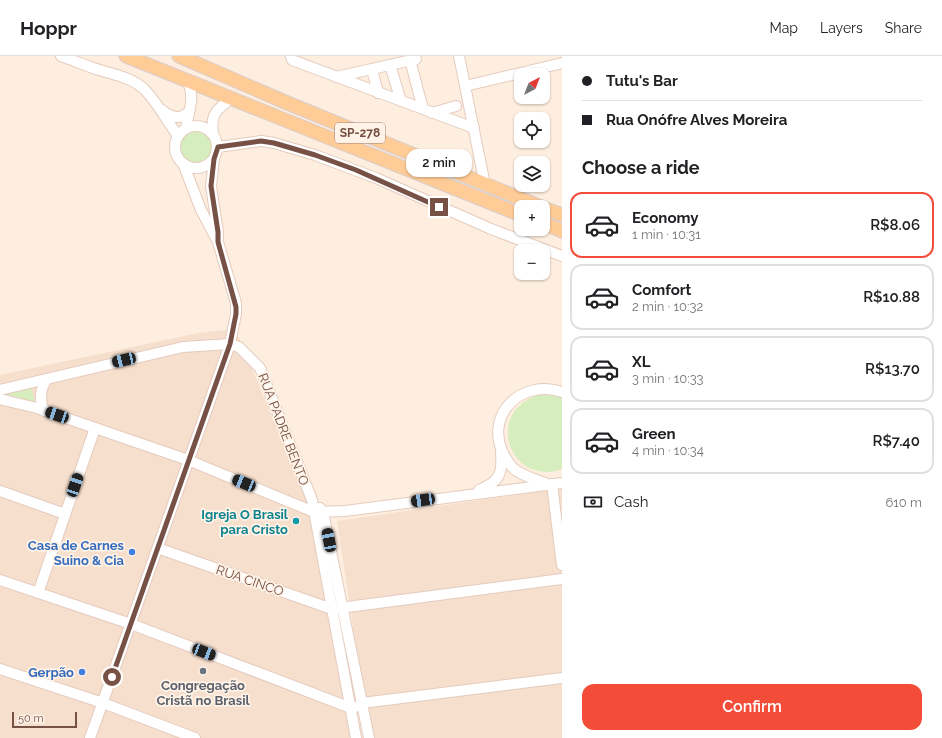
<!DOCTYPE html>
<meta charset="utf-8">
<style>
:root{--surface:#fff;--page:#f6f6f6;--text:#202124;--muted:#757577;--line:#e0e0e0;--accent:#f34c39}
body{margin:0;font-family:Raleway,sans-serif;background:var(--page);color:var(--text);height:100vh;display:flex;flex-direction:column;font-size:15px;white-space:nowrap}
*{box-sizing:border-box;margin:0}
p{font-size:13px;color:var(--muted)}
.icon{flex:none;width:22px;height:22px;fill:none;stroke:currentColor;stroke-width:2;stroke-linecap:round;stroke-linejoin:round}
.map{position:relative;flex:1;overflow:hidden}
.drawer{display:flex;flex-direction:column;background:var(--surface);width:380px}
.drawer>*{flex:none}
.banner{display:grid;align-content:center;height:88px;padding:0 20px;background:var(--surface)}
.needle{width:26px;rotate:42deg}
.controls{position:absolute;left:514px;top:12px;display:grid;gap:8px}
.controls a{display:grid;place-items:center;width:36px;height:36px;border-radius:8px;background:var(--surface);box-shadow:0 1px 3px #0004;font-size:20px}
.scale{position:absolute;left:12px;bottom:10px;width:65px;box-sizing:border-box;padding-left:4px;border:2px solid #775145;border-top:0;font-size:11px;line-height:14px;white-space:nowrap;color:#775145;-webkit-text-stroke:3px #fff3e8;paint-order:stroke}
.end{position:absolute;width:18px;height:18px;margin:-9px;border:5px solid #775145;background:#fff;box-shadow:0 0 0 2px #fff}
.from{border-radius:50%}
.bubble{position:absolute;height:28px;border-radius:12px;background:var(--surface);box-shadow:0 1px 3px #0004;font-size:13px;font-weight:600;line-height:28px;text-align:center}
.car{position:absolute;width:12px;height:24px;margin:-12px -6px;border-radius:5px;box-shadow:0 0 3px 1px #0007;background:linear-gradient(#222 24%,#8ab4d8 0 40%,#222 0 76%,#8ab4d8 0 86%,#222 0)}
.banner b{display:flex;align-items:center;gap:14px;height:38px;font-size:15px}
.banner b+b{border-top:1px solid var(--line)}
.banner i{width:10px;height:10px;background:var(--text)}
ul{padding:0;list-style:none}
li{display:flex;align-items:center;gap:12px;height:66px;margin:0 8px 6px;padding:0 12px;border:2px solid var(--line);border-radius:12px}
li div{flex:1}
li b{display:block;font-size:15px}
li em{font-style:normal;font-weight:600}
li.current{border-color:var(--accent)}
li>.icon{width:36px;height:36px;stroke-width:1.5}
h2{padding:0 20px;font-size:18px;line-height:48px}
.pay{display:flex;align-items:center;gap:10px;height:44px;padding:0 20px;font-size:15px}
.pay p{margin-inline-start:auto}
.button{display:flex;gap:8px;margin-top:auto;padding:8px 20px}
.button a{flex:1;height:46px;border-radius:12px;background:var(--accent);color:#fff;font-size:16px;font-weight:600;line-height:46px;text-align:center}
header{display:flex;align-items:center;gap:24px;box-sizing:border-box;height:56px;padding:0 20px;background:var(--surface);border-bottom:1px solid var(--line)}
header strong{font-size:19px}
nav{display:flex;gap:22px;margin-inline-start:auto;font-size:14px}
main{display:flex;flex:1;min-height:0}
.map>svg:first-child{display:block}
.residential{fill:#f6dfcd}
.green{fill:#d6edbd}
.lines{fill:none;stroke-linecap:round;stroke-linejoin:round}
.minor-casing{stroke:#e5cbbe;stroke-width:12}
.major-casing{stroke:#d9cecb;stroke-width:15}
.minor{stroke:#fff;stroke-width:10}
.major{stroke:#ffcb96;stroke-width:13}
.route{stroke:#775145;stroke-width:5}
.culture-dot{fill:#0f9aa8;stroke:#fff3e8;stroke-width:1.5}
.shop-dot{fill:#3f7fe0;stroke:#fff3e8;stroke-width:1.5}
.worship-dot{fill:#6b7280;stroke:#fff3e8;stroke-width:1.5}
.labels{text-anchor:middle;stroke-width:3.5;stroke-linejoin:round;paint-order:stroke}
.shield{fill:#fff3e8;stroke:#a08276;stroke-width:1}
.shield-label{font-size:12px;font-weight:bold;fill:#775145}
.street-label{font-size:13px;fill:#775145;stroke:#fff3e8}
.culture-label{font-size:13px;font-weight:bold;fill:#0d838f;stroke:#fff3e8;text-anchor:end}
.shop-label{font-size:13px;font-weight:bold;fill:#366cbe;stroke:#fff3e8;text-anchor:end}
.worship-label{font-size:13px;font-weight:bold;fill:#5b616d;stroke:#fff3e8}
</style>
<header>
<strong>Hoppr</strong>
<nav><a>Map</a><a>Layers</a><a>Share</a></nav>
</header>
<main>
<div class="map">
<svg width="562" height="682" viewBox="0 0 562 682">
<rect width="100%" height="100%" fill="#feeedf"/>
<!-- residential -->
<g class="residential">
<path d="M235,273L306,440L353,682H0V319L198,277Z"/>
<path d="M562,428V682H370L337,465L557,433Z"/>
</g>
<!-- green -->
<g class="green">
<circle cx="196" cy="91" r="18"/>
<path d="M31,329L35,348L1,339Z"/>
<path d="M542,338L552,339L562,341V413C509,432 482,353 542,338Z"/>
</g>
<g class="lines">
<defs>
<g id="minor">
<path d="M61,0C72,4 82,8 93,12C110,18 130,20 144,33C157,46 167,65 178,80"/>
<path d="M291,0L292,4L474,72"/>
<path d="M459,0L485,129"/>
<path d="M410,4L423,53"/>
<path d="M390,9L401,45"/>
<path d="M372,13L378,37"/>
<path d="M336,21L416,3"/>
<path d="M465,30L562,7"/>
<path d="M162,54C170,61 181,65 189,55"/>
<path d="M432,57L456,50"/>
<circle cx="196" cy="91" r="21"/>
<path d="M186,72C189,54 195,42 188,25"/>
<path d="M213,77C210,58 217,53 232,42"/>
<path d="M218,91L261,85L274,87L315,99L376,122L491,173L562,200"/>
<path d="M214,103L211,130L218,176V182"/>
<path d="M0,334L183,291L230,288L239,291L260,312L312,444L356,682"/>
<path d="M0,343L37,352L188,404L314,456L345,455L562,427"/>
<path d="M44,355C39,344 40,334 46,324"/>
<path d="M545,427C534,423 523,420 514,413C509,408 505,402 502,395C486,356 523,323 562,336"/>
<path d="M552,428L562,509"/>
<path d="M479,434C499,426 503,418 501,397"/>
<path d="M0,435L65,458"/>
<path d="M320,452L323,456L369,682"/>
<path d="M158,491L163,494L332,553L562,523"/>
<path d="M0,524L131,568L351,652L362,649"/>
<path d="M38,537L95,372"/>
<path d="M0,613L103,647L195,682"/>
<path d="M362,647L562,622"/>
<path d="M90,682L230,288L236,258V247L218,186L201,154L183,107"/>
</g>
<g id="major">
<path d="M126,0L521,159"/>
<path d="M179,0L285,46L541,151"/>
<path d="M543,152L562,159"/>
<path d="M543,167L562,175"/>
</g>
</defs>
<!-- minor casing -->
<use href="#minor" class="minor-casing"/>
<!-- major casing -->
<use href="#major" class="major-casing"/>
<!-- minor -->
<use href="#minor" class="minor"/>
<!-- major -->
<use href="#major" class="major"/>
</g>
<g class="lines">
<!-- route -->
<path class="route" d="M112,621L230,288L236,258V251L218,186V176L211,130L214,103L218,91L261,85L274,87L315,99L356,114L439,151"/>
</g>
<!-- markers -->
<circle class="culture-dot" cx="296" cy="465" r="4"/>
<g class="shop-dot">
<circle cx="132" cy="496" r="4"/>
<circle cx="82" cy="616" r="4"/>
</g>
<circle class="worship-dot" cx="203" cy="615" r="4"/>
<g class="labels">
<!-- shield labels -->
<rect class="shield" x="335" y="67" width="50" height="20" rx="3"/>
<g class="shield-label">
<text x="360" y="81">SP-278</text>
</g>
<!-- street labels -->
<g class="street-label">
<text transform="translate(284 373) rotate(69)" y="5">RUA PADRE BENTO</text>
<text transform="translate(250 524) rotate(19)" y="5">RUA CINCO</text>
</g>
<!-- culture labels -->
<g class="culture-label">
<text x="288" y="463">Igreja O Brasil<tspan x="288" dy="15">para Cristo</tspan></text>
</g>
<!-- shop labels -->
<g class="shop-label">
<text x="124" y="494">Casa de Carnes<tspan x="124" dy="15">Suino &amp; Cia</tspan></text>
<text x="74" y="621">Gerpão</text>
</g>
<!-- worship labels -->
<g class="worship-label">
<text x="203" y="634">Congregação<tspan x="203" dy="15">Cristã no Brasil</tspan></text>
</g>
</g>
</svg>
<div class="controls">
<a><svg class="needle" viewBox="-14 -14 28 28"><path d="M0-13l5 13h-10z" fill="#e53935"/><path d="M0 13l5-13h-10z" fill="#757577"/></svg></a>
<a><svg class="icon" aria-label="locate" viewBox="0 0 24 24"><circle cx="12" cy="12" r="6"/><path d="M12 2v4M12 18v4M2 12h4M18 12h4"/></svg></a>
<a><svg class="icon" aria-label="layers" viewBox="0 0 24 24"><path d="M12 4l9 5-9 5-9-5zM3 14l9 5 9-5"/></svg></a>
<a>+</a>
<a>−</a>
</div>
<div class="scale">50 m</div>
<i class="end from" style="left:112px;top:621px"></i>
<i class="end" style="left:439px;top:151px"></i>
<div class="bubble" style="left:406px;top:93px;width:66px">2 min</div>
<i class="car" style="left:124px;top:304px;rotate:257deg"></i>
<i class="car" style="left:57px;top:359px;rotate:289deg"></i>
<i class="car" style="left:244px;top:427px;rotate:292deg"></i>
<i class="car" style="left:75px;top:429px;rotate:19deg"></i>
<i class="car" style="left:423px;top:444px;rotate:262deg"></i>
<i class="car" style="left:329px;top:484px;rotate:349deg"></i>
<i class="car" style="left:204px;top:596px;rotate:111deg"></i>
</div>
<section class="drawer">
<div class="banner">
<b><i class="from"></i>Tutu's Bar</b>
<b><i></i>Rua Onófre Alves Moreira</b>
</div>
<h2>Choose a ride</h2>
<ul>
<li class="current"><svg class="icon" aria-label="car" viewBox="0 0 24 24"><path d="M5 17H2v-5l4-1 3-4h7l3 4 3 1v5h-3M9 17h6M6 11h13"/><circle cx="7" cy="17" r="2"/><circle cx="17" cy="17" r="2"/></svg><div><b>Economy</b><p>1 min · 10:31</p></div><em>R$8.06</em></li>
<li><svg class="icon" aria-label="car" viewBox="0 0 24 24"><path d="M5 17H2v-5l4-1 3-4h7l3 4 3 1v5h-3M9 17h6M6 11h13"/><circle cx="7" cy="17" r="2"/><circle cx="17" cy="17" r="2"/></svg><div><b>Comfort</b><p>2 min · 10:32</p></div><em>R$10.88</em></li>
<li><svg class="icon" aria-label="car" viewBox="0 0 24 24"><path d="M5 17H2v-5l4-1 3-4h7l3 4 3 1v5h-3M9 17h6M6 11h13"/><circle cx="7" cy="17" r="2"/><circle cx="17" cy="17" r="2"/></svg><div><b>XL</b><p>3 min · 10:33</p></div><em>R$13.70</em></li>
<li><svg class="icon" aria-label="car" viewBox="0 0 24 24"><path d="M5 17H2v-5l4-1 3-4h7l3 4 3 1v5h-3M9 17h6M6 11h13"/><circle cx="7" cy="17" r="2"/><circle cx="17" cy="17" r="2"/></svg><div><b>Green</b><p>4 min · 10:34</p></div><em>R$7.40</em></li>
</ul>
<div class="pay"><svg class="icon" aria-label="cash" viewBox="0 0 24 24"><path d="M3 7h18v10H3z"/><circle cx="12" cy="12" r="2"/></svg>Cash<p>610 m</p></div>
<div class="button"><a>Confirm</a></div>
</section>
</main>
